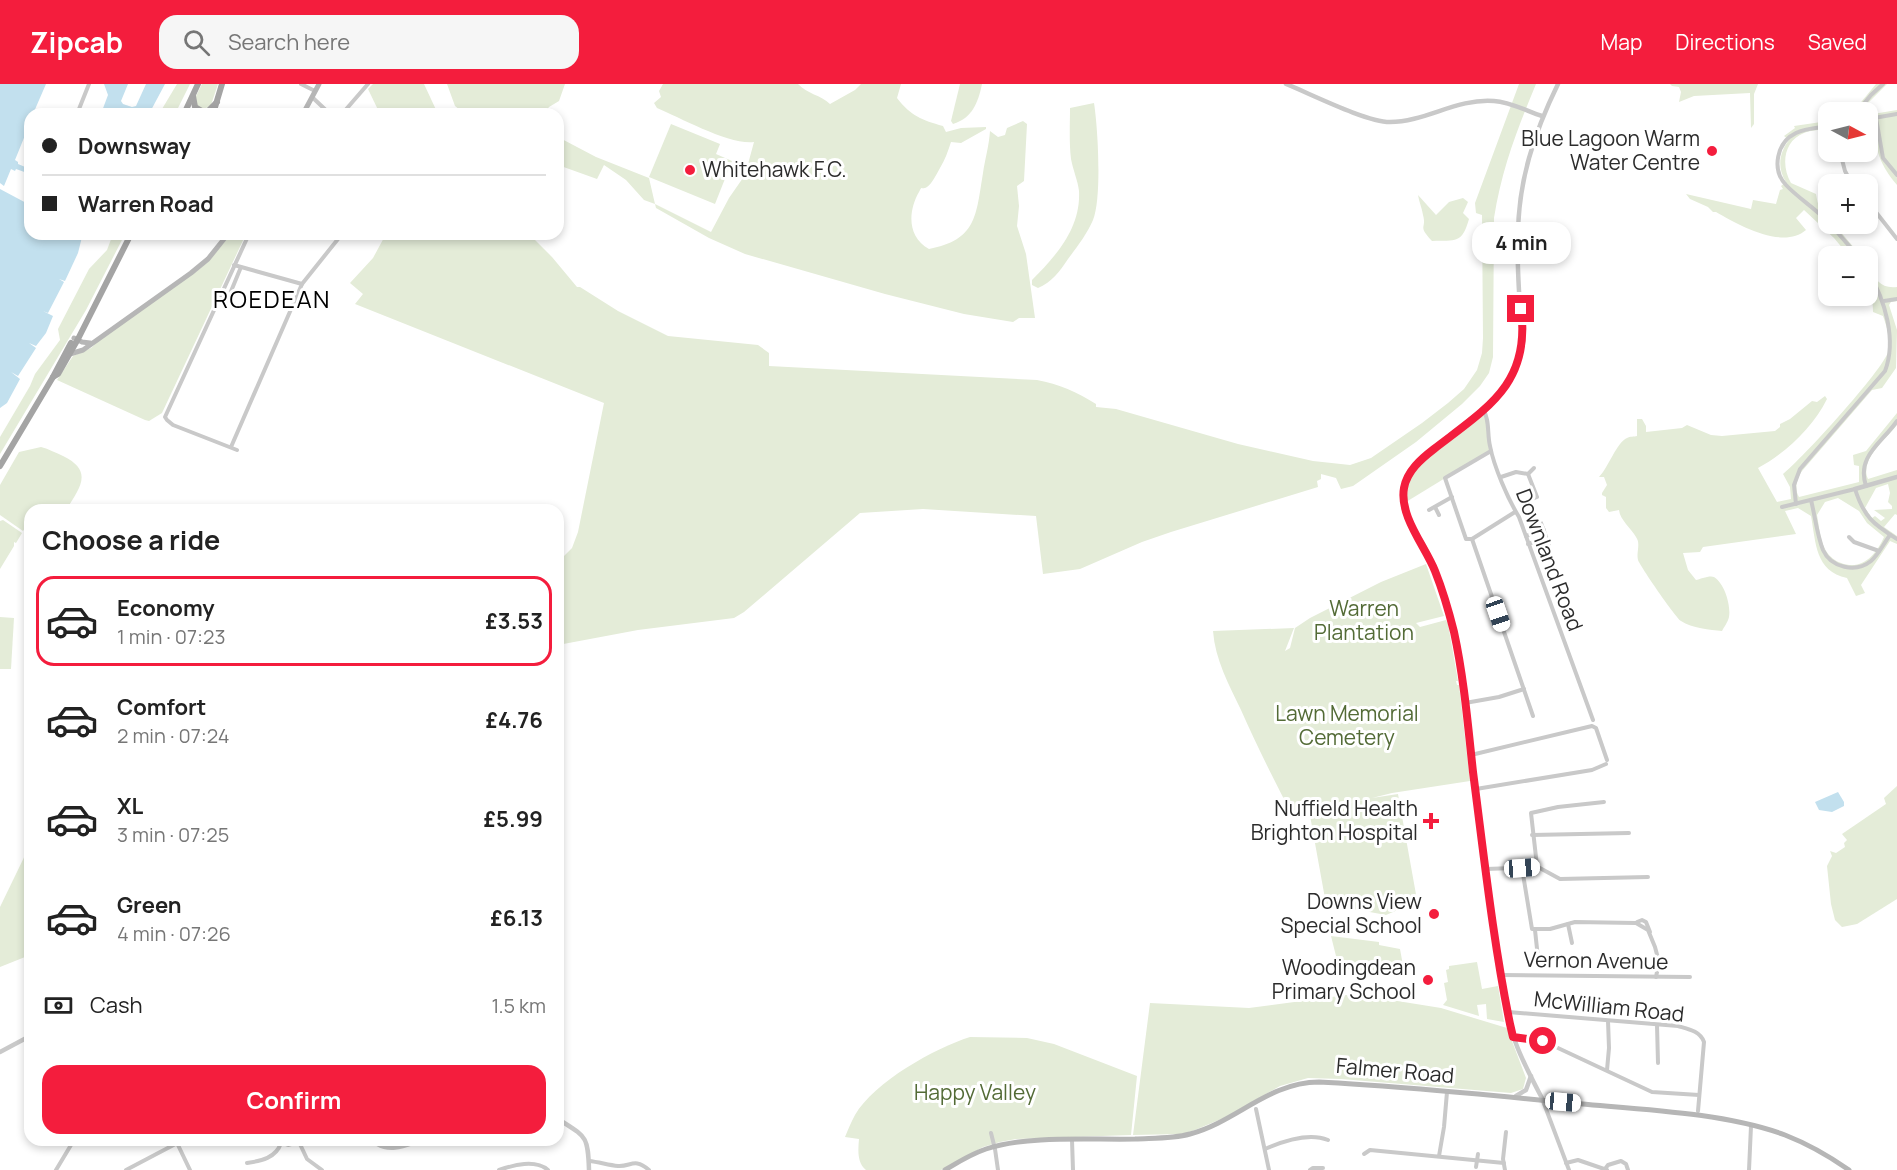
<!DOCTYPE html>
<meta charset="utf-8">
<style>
:root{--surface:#fff;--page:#f6f6f6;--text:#222;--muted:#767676;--line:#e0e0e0;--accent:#f41d3d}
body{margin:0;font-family:Manrope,sans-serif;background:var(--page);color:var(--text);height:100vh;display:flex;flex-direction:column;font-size:22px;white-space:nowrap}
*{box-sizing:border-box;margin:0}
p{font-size:20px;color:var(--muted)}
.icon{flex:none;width:33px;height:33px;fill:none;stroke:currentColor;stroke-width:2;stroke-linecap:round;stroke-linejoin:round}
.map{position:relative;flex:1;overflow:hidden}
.side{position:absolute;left:24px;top:420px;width:540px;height:642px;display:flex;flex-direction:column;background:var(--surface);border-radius:18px;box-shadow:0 3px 9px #0003}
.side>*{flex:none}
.guide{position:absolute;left:24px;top:24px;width:540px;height:132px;border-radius:18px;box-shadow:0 3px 9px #0003;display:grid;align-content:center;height:132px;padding:0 18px;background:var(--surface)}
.needle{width:39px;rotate:97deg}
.tools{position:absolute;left:1818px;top:18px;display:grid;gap:12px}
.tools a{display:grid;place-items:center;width:60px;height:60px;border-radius:12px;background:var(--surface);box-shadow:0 3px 9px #0003;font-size:30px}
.end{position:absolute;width:27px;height:27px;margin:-14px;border:8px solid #f41d3d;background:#fff;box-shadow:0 0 0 3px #fff}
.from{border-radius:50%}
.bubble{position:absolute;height:42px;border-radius:18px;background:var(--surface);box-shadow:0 3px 9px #0003;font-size:20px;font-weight:700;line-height:42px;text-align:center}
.car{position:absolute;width:18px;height:36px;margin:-18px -9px;border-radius:8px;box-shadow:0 0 4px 2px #0007;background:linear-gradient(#fff 24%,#345 0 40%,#fff 0 76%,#345 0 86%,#fff 0)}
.guide b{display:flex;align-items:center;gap:21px;height:57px;font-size:22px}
.guide b+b{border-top:2px solid var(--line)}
.guide i{width:15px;height:15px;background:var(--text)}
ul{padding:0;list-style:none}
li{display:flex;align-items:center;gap:18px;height:90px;margin:0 12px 9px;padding:0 6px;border:3px solid transparent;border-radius:18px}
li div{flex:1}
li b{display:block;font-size:22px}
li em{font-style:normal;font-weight:700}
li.selected{border-color:var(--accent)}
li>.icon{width:54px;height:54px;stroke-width:1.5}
h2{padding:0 18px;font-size:27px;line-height:72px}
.pay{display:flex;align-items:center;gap:15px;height:66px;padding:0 18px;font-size:22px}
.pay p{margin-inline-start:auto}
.primary-button{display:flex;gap:12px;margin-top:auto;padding:12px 18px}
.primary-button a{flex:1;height:69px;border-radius:18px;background:var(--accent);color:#fff;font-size:24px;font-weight:700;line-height:69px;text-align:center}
header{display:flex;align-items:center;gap:36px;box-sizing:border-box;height:84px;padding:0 30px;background:var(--accent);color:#fff}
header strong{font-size:28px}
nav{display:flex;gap:33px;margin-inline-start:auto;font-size:21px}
.search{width:420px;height:54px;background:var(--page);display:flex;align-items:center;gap:15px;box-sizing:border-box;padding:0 21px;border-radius:18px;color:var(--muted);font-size:22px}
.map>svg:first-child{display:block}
.green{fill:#e4ecd8;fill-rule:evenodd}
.water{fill:#c2e0ee}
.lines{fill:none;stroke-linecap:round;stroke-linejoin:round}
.minor{stroke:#c9c9c9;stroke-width:4}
.tertiary{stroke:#c9c9c9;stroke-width:4.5}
.secondary{stroke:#b6b6b6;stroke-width:5}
.primary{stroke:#a4a4a4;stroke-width:6}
.route{stroke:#f41d3d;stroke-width:8}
.poi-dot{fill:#f41d3d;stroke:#fff;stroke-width:2}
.labels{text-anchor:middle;stroke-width:6;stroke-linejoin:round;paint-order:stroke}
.poi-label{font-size:21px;fill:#2c2c2c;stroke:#fff;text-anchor:end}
.street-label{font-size:21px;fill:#2c2c2c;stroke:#fff}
.park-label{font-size:21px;fill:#536b36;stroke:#fff}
.quarter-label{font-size:24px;letter-spacing:1.5px;fill:#000;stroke:#fff}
</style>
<header>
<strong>Zipcab</strong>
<div class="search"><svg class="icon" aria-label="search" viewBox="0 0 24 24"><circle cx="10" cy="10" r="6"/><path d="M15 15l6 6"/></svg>Search here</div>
<nav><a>Map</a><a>Directions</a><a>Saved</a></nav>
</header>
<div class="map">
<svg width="1897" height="1086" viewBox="0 0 1897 1086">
<rect width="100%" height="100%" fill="#fff"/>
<!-- green -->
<g class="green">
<path d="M177,0H190L175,30H159Z"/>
<path d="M202,0H218L211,21L203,26L196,22L195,14Z"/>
<path d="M373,0H424L438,30H380L368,5Z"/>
<path d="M447,0H565L559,17L549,23L544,30H465L455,22Z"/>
<path d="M663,0H798C807,10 821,11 830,20L855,6L861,0H901L897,14C911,32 922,36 943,42L946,48L961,44L986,43V45L961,59L951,58C948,67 945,76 940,84C937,89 932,100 927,103C920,107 923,100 919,108C908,127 907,153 929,165C977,156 976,131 983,89C985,75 989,62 990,47L998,53L1005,51L1007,44L1023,37L1027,40L1024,97L1017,102L1019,122L1017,142L1026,170L1035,234H1019L1013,238L964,230L885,210L745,170L709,154L656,124L655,120L644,116L626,96L604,81L597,95L558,81V53L596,73L649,94L655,120L711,148L729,114L745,91L754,58C729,61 681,34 657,24L654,19L661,13L659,7Z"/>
<path d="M960,0H982C978,19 972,34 953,40L951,37Z"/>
<path d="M1519,0H1536C1517,46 1502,84 1494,134L1493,273L1489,289L1480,302L1462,320L1416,358L1353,402L1341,405L1336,394L1321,390V395L1317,397L1318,403L1171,448L1142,458L1080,485L1043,490L1036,432L923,425L860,429L744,528L734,534L638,546L558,561V478L572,464L578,448L604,319L355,220L363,210L350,199L373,174L386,150H529L552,173L577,203H580L618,227L668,252L758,261L769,269V282L1037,296C1059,300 1077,308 1096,320V323L1116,325L1238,360L1313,377L1350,381L1371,374L1422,339L1448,319L1464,305L1477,286L1482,269L1483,254L1482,131L1476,129L1475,119Z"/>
<path d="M1670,0H1758L1754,10V40L1751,44L1750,9L1694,12L1679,18L1681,8L1679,3L1672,2Z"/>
<path d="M1876,0H1887L1866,21L1873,30L1897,26V101C1880,81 1876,67 1873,41L1868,38V28H1853Z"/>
<path d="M1094,19C1098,44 1102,114 1093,136C1087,150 1077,163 1068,175C1060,187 1051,199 1038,204L1032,201V196C1056,172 1081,144 1079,107C1078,97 1073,86 1071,75C1069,59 1070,40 1070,24Z"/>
<path d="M1828,37V44C1821,46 1811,46 1804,49C1783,57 1781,82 1791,99L1816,110C1818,122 1819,124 1828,134V140H1834L1861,172H1849L1834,154L1804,126L1796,134L1806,146C1783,166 1738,141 1716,128H1713L1708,123L1690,115L1686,110L1751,125L1753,116L1776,120L1780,106L1783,105L1781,102L1786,98C1777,84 1779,69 1789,56L1784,52L1795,44L1794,42Z"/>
<path d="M671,40L720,60L716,70L732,77L715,120L649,93Z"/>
<path d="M1418,111L1436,131L1449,118L1463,114L1468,118L1463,129L1469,135C1462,160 1456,156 1432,157C1417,141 1427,145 1423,131C1422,124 1419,118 1418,111Z"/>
<path d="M113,150H125L86,226L0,370V353L30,302L35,290L60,256L58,245L89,185L107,166Z"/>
<path d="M231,150H246L162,329L149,337L145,336L57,296L73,272L91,264L104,252L197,187L208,178Z"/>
<path d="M1868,183C1875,195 1881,205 1897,203V217L1891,218L1889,221L1897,246L1896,284L1882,304L1872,306L1802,387C1797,394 1794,405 1799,413L1859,398V382L1854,381L1853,371L1866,367L1897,329V341C1886,355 1859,376 1868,395L1897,386V431L1895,430L1884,443L1897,452V460L1890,457L1861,501L1865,509L1856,512L1847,494C1815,487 1816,459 1811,432L1798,424L1785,427L1796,450L1703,463L1700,468L1683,469L1688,486L1696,496C1700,495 1710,491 1714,493C1725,500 1731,522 1729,533C1728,538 1724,543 1722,547C1710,546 1692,544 1681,537C1676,534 1640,482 1638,476C1636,468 1641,460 1636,453C1631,444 1620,436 1619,426L1609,428L1606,424V413L1602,411V409L1607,401L1604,393H1599C1608,384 1617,358 1627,354C1630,352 1634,353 1637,352V335H1642L1646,342V348L1682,344L1687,341L1711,351L1722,352L1775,347L1780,343V340L1790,335L1812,317L1817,318L1825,312L1827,315C1813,343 1786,369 1758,384L1777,418L1791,415L1790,403L1783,390C1801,376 1883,286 1888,268C1891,256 1887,243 1883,232L1873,228C1873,212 1868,199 1868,183ZM1888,400L1890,409L1888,418L1892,422V425L1874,426L1885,434L1881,437L1875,432L1872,434L1865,424L1876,404ZM1838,414L1859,427L1867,439L1884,453C1876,471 1862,487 1841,479C1835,477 1830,473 1826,467C1820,457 1819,442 1817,431L1825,418Z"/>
<path d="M1485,329L1491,366L1406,418L1409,395L1424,376Z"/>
<path d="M41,363C49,365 56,369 63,372C94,387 80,404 66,426H30V445L25,444L23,447L0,431V401L19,368Z"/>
<path d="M3,436L22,449L16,459L14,458V462L0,485V437Z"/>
<path d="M1426,480L1444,532L1416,539L1420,543L1446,536L1448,540L1458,597H1456L1457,601H1459L1470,697L1392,709L1372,714L1398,710L1417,816L1407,822L1386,831L1326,820L1309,726L1364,716L1290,727C1273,694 1256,660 1241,626C1229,601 1215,575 1213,547L1294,544L1285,567L1290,564L1295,544L1310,534L1381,498Z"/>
<path d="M0,533L14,534L11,585H0Z"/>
<path d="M1897,702V815L1857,840L1842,843L1835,836L1831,820L1827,782L1832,772L1830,767L1836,769L1845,763L1844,759L1847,756L1842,750L1886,720L1884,714Z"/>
<path d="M30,761V871L0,883V823Z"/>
<path d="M1331,852L1379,858V861L1400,865L1404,887L1386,891L1339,884Z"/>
<path d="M1477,878L1482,905L1498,902L1504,938L1487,935L1486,920L1477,921L1479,932L1443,921L1447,916L1444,899L1448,898L1446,886L1449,885V882Z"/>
<path d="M1354,910L1441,924L1507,944L1526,994L1523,1005L1511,1009L1341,995L1308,994L1280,1002L1226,1033L1195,1046L1182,1050L1133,1051L1150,919L1249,924Z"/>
<path d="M970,953L1027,954L1054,960L1137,992L1131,1051L1016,1055L1000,1058L983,1063L941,1086H866C857,1079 858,1066 859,1055L845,1053C848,1046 851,1038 855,1031C874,998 935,964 970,953Z"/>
</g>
<!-- water -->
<g class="water">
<path d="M0,0H46L33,30H30V39L15,76L18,78V80L30,85V90L16,85L15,87L11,85L4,102L0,99Z"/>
<path d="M104,0H128L121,17L123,20L132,23L136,22L146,0H165L149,30H95L102,27L108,11Z"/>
<path d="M0,105L30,121V150H80L82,153L78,169L65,197L59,195L64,198L48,229L43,227L53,232L46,249L36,262L29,259L36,264L18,292L11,288L20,295L7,319L0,324Z"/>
<path d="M1838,708L1844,718V722L1832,728L1819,726L1815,718Z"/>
</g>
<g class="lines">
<!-- minor -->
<g class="minor">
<path d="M301,0L315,7"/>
<path d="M312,13L330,30"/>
<path d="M1857,28L1871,11L1883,0"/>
<path d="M77,30L89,0"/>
<path d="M342,30L368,0"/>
<path d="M1876,34L1883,74L1897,91"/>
<path d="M1868,35L1897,30"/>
<path d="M1828,42C1818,44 1806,44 1796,49C1777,58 1771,85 1786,101C1798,114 1815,124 1828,138"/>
<path d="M1840,68L1845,87L1852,100"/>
<path d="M1868,118L1897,155"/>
<path d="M1830,140L1858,172"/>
<path d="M234,181L302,200"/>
<path d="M227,217L241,183"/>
<path d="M1884,217L1897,215"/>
<path d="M1483,325C1490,336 1487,350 1490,362C1494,383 1508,415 1519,433L1593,636"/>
<path d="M231,363L302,200L342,150"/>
<path d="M237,366L173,341L167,336L165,333L249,150"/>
<path d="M1528,390L1534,384"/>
<path d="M1501,393L1516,388L1528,390L1537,413L1532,415"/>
<path d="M1866,402C1856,372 1882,359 1897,337"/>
<path d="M1811,416C1815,432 1817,451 1823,466C1831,484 1856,489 1871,477C1879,470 1884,459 1890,451"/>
<path d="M1796,420L1794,401L1800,385L1885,287C1897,256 1885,216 1868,187"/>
<path d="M1435,423L1439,431"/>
<path d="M1782,423L1855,405C1864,433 1873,440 1897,455"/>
<path d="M1429,426L1452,413"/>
<path d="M1541,439L1549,461"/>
<path d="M1526,452L1544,446"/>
<path d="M1849,453L1854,458L1879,467"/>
<path d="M1472,455L1533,632"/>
<path d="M1472,455H1466L1445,394L1491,367"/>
<path d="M1472,455L1515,428"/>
<path d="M1528,460L1546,454"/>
<path d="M1465,619L1499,613L1524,605"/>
<path d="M1471,671L1592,642L1596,644L1607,676"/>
<path d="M1476,705L1592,686L1606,680"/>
<path d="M1532,751L1629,749"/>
<path d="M1537,782L1531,729L1558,723L1604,718"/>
<path d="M1522,784L1532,845H1550L1575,838L1636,839L1648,846L1655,863L1659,878L1656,893"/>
<path d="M1486,785L1538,783L1560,795L1648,793"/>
<path d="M1637,838L1642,836L1646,838L1650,848"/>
<path d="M1568,840L1572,859"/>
<path d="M1535,846L1538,874"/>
<path d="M1501,891L1690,893"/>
<path d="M1508,928L1678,942C1688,945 1700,947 1704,958L1698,1027"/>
<path d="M1657,941L1658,979"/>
<path d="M1513,953L1543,957L1652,1008L1699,1011"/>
<path d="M1607,986L1609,964L1608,937"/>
<path d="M1543,1017L1569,1086"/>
<path d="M1256,1025L1269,1086"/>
<path d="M991,1049L995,1065L998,1086"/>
<path d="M275,1056L288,1061L304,1056"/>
<path d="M1072,1056L1073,1086"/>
<path d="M299,1058L307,1075L322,1086"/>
<path d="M177,1059L190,1086"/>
<path d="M377,1060C392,1069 406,1061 422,1056"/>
<path d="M1265,1065C1283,1057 1309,1048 1328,1056"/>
<path d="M1364,1070L1370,1066L1504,1079"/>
<path d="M1439,1072L1444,1043L1447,1008"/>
<path d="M589,1077C599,1078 608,1081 618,1082C631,1083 634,1073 649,1086"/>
<path d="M247,1079C261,1077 276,1074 281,1059"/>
<path d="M1566,1079L1578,1076L1607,1086"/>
<path d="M1476,1083L1478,1070"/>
<path d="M1605,1085L1608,1081L1621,1077L1626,1080L1628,1086"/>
<path d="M56,1086L74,1056"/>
<path d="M126,1086L183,1056"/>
<path d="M499,1086C514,1081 535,1075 548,1086"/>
<path d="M1310,1086L1313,1084H1323"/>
<path d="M1505,1086L1503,1075L1506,1048"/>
<path d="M1749,1086L1751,1042"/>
</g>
<!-- tertiary -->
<g class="tertiary">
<path d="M1286,0C1311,10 1366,38 1390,38C1425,38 1457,14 1494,17C1510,18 1527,27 1542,32"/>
<path d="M1855,405L1897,393"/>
<path d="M0,968L30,952"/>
<path d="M1516,1012L1526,1006L1531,992"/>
<path d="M1543,1016C1533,997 1522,977 1515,957C1503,924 1501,888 1496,854C1486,791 1478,727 1470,664C1465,620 1461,576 1450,534C1445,511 1437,488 1426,466C1418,449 1402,432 1403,412C1405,365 1493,335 1514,288C1527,261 1521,236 1519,207C1518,189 1517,171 1518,152C1518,98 1534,49 1558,0"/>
<path d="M558,1035C586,1053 588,1051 589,1086"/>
</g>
<!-- secondary -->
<g class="secondary">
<path d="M303,30L319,0"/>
<path d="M74,254L82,258L90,259"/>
<path d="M70,270L83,266L191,189L208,175L228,150"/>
<path d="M945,1086C958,1078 971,1070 986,1065C1028,1051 1090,1056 1135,1055C1153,1054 1172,1055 1190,1050C1236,1038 1269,998 1319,998C1399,1002 1480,1010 1560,1018C1629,1025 1720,1027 1785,1051C1808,1060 1829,1072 1849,1086"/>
</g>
<!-- primary -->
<g class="primary">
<path d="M193,12L195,23L202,27H208L217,18"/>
<path d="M184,30L198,0"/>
<path d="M213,30L222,0"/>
<path d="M53,293L58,290L78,255L131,150"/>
<path d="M0,382L53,293L71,259"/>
</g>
</g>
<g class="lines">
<!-- route -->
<path class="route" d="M1521,225C1531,300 1487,324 1434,365C1421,375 1407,387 1404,404C1399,432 1425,462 1435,487C1443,507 1449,528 1454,548C1464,594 1468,642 1473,688C1484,772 1493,857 1510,940L1513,953L1543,957"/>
</g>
<!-- markers -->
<g class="poi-dot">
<circle cx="1712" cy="67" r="6"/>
<circle cx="690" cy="86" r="6"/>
<path d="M1428 728h6v6h6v6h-6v6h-6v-6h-6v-6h6z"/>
<circle cx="1434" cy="830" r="6"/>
<circle cx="1428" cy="896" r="6"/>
</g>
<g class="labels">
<!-- poi labels -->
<g class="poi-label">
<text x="1700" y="62">Blue Lagoon Warm<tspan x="1700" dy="24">Water Centre</tspan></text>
<text x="702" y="93" text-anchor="start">Whitehawk F.C.</text>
<text x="1418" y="732">Nuffield Health<tspan x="1418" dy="24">Brighton Hospital</tspan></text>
<text x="1422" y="825">Downs View<tspan x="1422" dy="24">Special School</tspan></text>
<text x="1416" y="891">Woodingdean<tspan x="1416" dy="24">Primary School</tspan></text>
</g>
<!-- street labels -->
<g class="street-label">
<text transform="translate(1549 476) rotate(69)" y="7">Downland Road</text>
<text transform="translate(1596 877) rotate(1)" y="7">Vernon Avenue</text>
<text transform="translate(1609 923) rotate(6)" y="7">McWilliam Road</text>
<text transform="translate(1395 987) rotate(5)" y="7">Falmer Road</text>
</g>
<!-- park labels -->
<g class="park-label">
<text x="1364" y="532">Warren<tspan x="1364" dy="24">Plantation</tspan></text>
<text x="1347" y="637">Lawn Memorial<tspan x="1347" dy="24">Cemetery</tspan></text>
<text x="975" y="1016">Happy Valley</text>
</g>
<!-- quarter labels -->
<g class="quarter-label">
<text x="272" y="224">ROEDEAN</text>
</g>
</g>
</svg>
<div class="tools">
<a><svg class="needle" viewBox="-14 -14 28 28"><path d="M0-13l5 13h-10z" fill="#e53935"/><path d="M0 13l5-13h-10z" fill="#767676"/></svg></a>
<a>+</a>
<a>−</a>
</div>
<i class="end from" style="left:1543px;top:957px"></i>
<i class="end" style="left:1521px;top:225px"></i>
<div class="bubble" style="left:1472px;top:138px;width:99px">4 min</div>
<i class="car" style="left:1498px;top:530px;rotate:161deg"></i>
<i class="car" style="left:1522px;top:784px;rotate:86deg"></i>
<i class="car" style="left:1563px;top:1018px;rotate:95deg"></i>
<div class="guide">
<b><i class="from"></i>Downsway</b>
<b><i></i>Warren Road</b>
</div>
<section class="side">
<h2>Choose a ride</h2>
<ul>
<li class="selected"><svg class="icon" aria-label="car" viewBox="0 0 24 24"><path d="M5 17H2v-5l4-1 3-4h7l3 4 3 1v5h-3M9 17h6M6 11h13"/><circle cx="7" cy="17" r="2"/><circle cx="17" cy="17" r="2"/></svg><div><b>Economy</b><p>1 min · 07:23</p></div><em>£3.53</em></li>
<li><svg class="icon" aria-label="car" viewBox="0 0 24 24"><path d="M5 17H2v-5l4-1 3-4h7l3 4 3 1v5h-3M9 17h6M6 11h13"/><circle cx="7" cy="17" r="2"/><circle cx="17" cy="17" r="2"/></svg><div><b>Comfort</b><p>2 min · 07:24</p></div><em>£4.76</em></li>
<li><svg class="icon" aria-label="car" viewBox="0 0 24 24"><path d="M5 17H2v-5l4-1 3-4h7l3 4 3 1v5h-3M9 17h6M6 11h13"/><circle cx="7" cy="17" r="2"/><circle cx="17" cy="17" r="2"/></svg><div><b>XL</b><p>3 min · 07:25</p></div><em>£5.99</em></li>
<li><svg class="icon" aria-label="car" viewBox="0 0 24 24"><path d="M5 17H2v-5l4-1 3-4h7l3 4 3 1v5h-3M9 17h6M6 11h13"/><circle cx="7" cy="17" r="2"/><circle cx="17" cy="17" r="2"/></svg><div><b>Green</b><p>4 min · 07:26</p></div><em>£6.13</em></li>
</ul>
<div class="pay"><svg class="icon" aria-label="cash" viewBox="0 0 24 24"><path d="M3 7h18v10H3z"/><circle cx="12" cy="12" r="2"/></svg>Cash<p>1.5 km</p></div>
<div class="primary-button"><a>Confirm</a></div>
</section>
</div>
